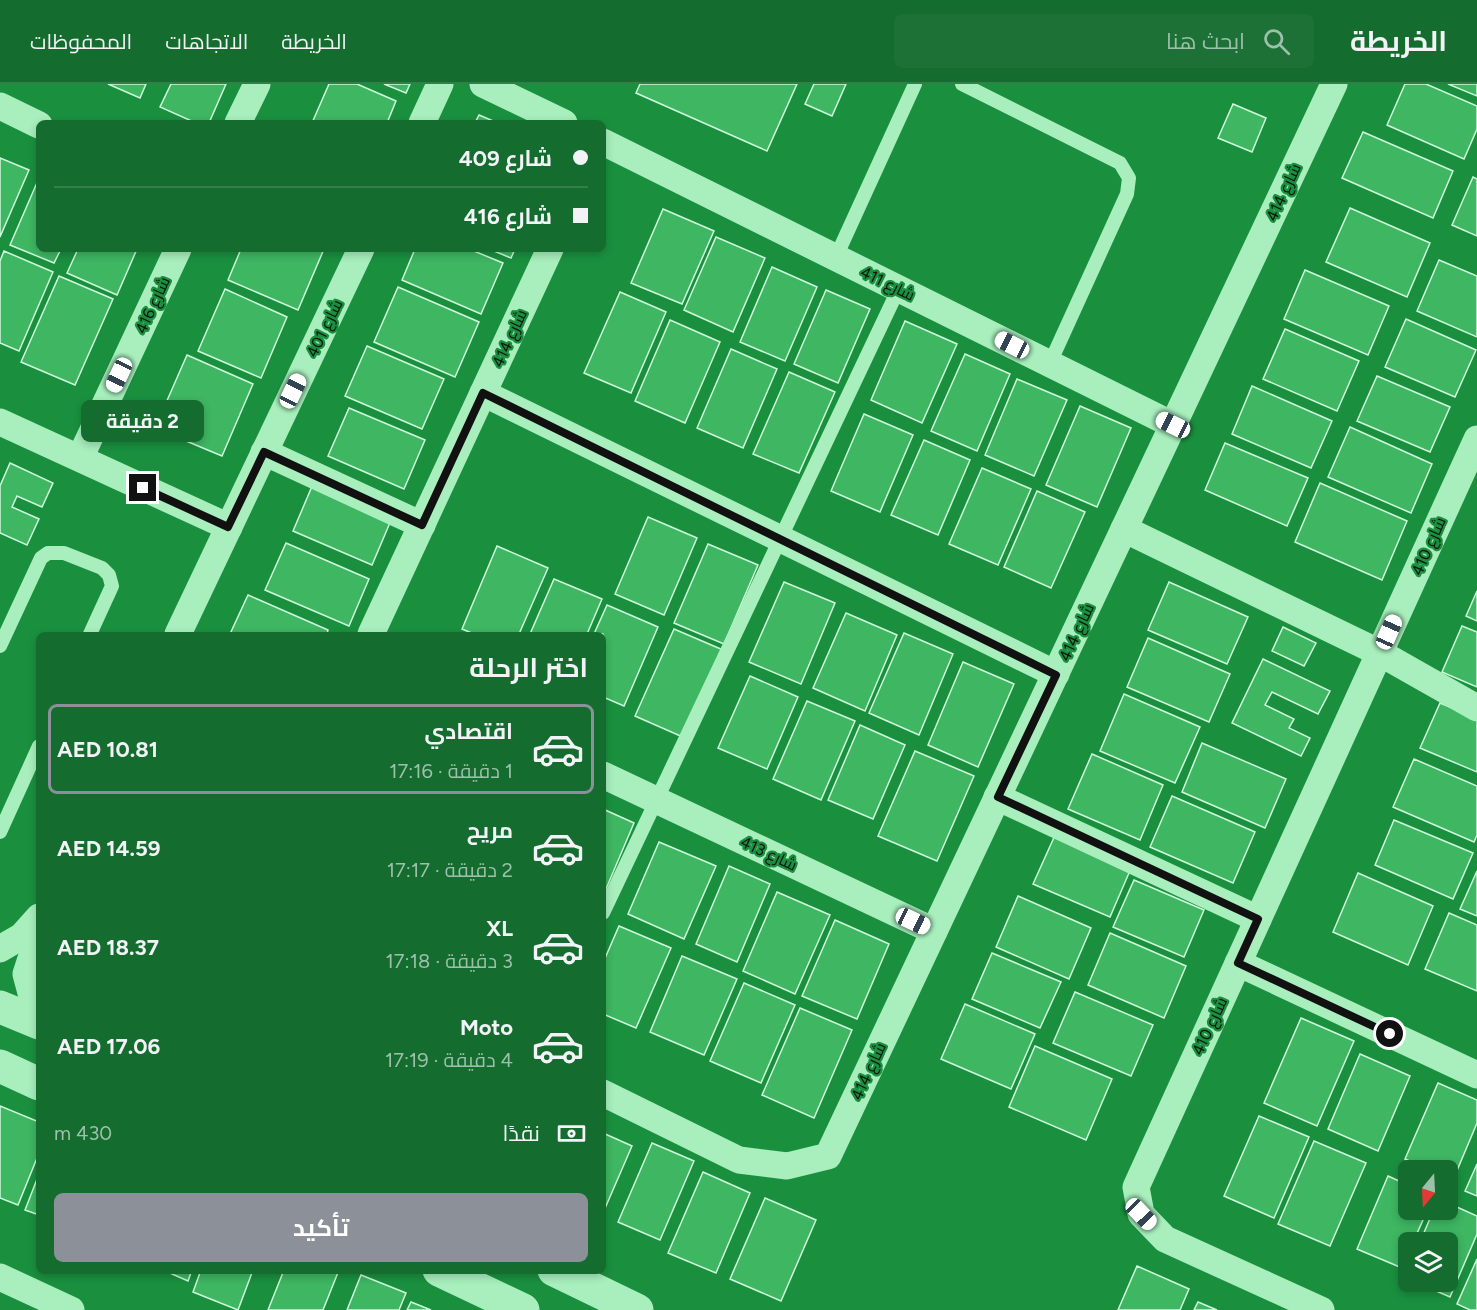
<!DOCTYPE html>
<html lang="ar">
<meta charset="utf-8">
<style>
:root{--surface:#146c2f;--page:#1d7137;--text:#f1f3f6;--muted:#9dc0aa;--line:#337f4b;--accent:#8c9099}
body{margin:0;font-family:Figtree,Cairo,sans-serif;background:var(--page);color:var(--text);direction:rtl;height:100vh;display:flex;flex-direction:column;font-size:22px;white-space:nowrap}
*{box-sizing:border-box;margin:0}
p{font-size:20px;color:var(--muted)}
.icon{flex:none;width:33px;height:33px;fill:none;stroke:currentColor;stroke-width:2;stroke-linecap:round;stroke-linejoin:round}
.map{position:relative;flex:1;overflow:hidden;direction:ltr}
.drawer{position:absolute;left:36px;top:548px;width:570px;height:642px;display:flex;flex-direction:column;background:var(--surface);border-radius:9px;box-shadow:0 3px 9px #0003;direction:rtl}
.drawer>*{flex:none}
.banner{position:absolute;left:36px;top:36px;width:570px;height:132px;border-radius:9px;box-shadow:0 3px 9px #0003;direction:rtl;display:grid;align-content:center;height:132px;padding:0 18px;background:var(--surface)}
.needle{width:39px;rotate:198deg}
.buttons{position:absolute;left:1398px;top:1076px;display:grid;gap:12px}
.buttons a{display:grid;place-items:center;width:60px;height:60px;border-radius:9px;background:var(--surface);box-shadow:0 3px 9px #0003;font-size:30px}
.end{position:absolute;width:27px;height:27px;margin:-14px;border:8px solid #111;background:#fff;box-shadow:0 0 0 3px #fff}
.from{border-radius:50%}
.bubble{position:absolute;height:42px;border-radius:9px;background:var(--surface);box-shadow:0 3px 9px #0003;font-size:20px;font-weight:700;line-height:42px;text-align:center;direction:rtl}
.car{position:absolute;width:18px;height:36px;margin:-18px -9px;border-radius:8px;box-shadow:0 0 4px 2px #0007;background:linear-gradient(#fff 24%,#345 0 40%,#fff 0 76%,#345 0 86%,#fff 0)}
.banner b{display:flex;align-items:center;gap:21px;height:57px;font-size:22px}
.banner b+b{border-top:2px solid var(--line)}
.banner i{width:15px;height:15px;background:var(--text)}
ul{padding:0;list-style:none}
li{display:flex;align-items:center;gap:18px;height:90px;margin:0 12px 9px;padding:0 6px;border:3px solid transparent;border-radius:9px}
li div{flex:1}
li b{display:block;font-size:22px}
li em{font-style:normal;font-weight:700}
li.selected{border-color:var(--accent)}
li>.icon{width:54px;height:54px;stroke-width:1.5}
h2{padding:0 18px;font-size:27px;line-height:72px}
.pay{display:flex;align-items:center;gap:15px;height:66px;padding:0 18px;font-size:22px}
.pay p{margin-inline-start:auto}
.primary-button{display:flex;gap:12px;margin-top:auto;padding:12px 18px}
.primary-button a{flex:1;height:69px;border-radius:9px;background:var(--accent);color:#fff;font-size:24px;font-weight:700;line-height:69px;text-align:center}
header{display:flex;align-items:center;gap:36px;box-sizing:border-box;height:84px;padding:0 30px;background:var(--surface);border-bottom:2px solid var(--line)}
header strong{font-size:28px}
nav{display:flex;gap:33px;margin-inline-start:auto;font-size:21px}
.search{width:420px;height:54px;background:var(--page);display:flex;align-items:center;gap:15px;box-sizing:border-box;padding:0 21px;border-radius:9px;color:var(--muted);font-size:22px}
.map>svg:first-child{display:block}
.building{fill:#3eb662;stroke:#cefadb;stroke-width:1.5}
.lines{fill:none;stroke-linecap:round;stroke-linejoin:round}
.service{stroke:#a8efbd;stroke-width:14}
.minor{stroke:#a8efbd;stroke-width:27}
.tertiary{stroke:#a8efbd;stroke-width:33}
.route{stroke:#111;stroke-width:8}
.labels{text-anchor:middle;stroke-width:4.5;stroke-linejoin:round;paint-order:stroke}
.street-label{font-size:16px;fill:#111;stroke:#1a903f}
</style>
<header>
<strong>الخريطة</strong>
<div class="search"><svg class="icon" aria-label="search" viewBox="0 0 24 24"><circle cx="10" cy="10" r="6"/><path d="M15 15l6 6"/></svg>ابحث هنا</div>
<nav><a>الخريطة</a><a>الاتجاهات</a><a>المحفوظات</a></nav>
</header>
<div class="map">
<svg width="1477" height="1226" viewBox="0 0 1477 1226">
<rect width="100%" height="100%" fill="#1a903f"/>
<!-- building -->
<g class="building">
<path d="M108,0H146L140,14Z"/>
<path d="M171,0H226L209,39H196L160,23Z"/>
<path d="M329,0H357L396,17L387,39H312Z"/>
<path d="M384,0H410L406,9Z"/>
<path d="M640,0H797L767,67L636,9Z"/>
<path d="M814,0H846L832,32L805,20Z"/>
<path d="M1405,0H1426L1477,22V45L1464,75L1387,41Z"/>
<path d="M1448,0H1477V12Z"/>
<path d="M1233,20L1266,34L1252,68L1218,54Z"/>
<path d="M479,31L498,39H475Z"/>
<path d="M1363,48L1453,87L1433,134L1342,94Z"/>
<path d="M0,74L29,86L0,153Z"/>
<path d="M1473,93L1477,95V152L1452,141Z"/>
<path d="M39,94V165H61L54,179L10,161Z"/>
<path d="M1350,124L1430,159L1407,213L1326,178Z"/>
<path d="M663,125L714,147L682,220L631,199Z"/>
<path d="M716,153L765,174L733,248L684,226Z"/>
<path d="M78,165H137L117,211L67,189Z"/>
<path d="M241,165H324L298,226L228,196Z"/>
<path d="M415,165H469L503,179L481,230L402,196Z"/>
<path d="M489,165H515L511,174Z"/>
<path d="M4,167L53,188L19,267L0,259V177Z"/>
<path d="M1439,176L1477,192V253L1417,227Z"/>
<path d="M772,183L817,203L785,277L740,258Z"/>
<path d="M1305,186L1389,222L1368,271L1284,235Z"/>
<path d="M59,192L113,215L75,301L21,278Z"/>
<path d="M398,203L479,238L455,293L374,258Z"/>
<path d="M225,205L287,233L261,294L198,267Z"/>
<path d="M826,206L870,225L838,299L794,280Z"/>
<path d="M620,208L666,228L631,309L584,289Z"/>
<path d="M1406,235L1476,266L1455,313L1385,283Z"/>
<path d="M670,236L720,258L685,339L635,317Z"/>
<path d="M905,237L957,260L922,339L871,316Z"/>
<path d="M1285,245L1359,277L1337,327L1263,295Z"/>
<path d="M367,262L444,295L422,345L345,312Z"/>
<path d="M731,265L777,285L743,364L697,344Z"/>
<path d="M965,270L1010,290L977,367L931,347Z"/>
<path d="M187,271L253,300L222,372L155,344Z"/>
<path d="M789,288L835,308L799,389L753,370Z"/>
<path d="M1377,292L1450,323L1430,368L1357,337Z"/>
<path d="M1017,295L1067,316L1034,392L985,371Z"/>
<path d="M1252,302L1332,337L1311,384L1232,350Z"/>
<path d="M1080,322L1131,344L1097,423L1046,401Z"/>
<path d="M349,324L425,356L404,405L328,372Z"/>
<path d="M864,330L913,351L880,428L831,407Z"/>
<path d="M1350,343L1432,380L1411,429L1328,393Z"/>
<path d="M924,356L970,376L938,451L891,431Z"/>
<path d="M1225,359L1308,394L1287,442L1205,406Z"/>
<path d="M10,379L53,399L42,423L17,412L12,423L39,435L27,461L0,449V402Z"/>
<path d="M982,384L1031,405L998,481L949,460Z"/>
<path d="M1320,399L1407,437L1382,496L1295,458Z"/>
<path d="M313,400L392,434L372,481L293,447Z"/>
<path d="M1037,407L1085,428L1051,504L1004,483Z"/>
<path d="M648,433L697,454L664,531L615,510Z"/>
<path d="M286,459L369,495L349,542L265,506Z"/>
<path d="M708,460L758,481L724,560L674,539Z"/>
<path d="M497,462L548,484L519,550H474L462,545Z"/>
<path d="M554,495L602,515L587,550H530Z"/>
<path d="M784,498L835,519L801,600L749,578Z"/>
<path d="M1169,498L1248,533L1227,580L1148,546Z"/>
<path d="M1477,507V537L1466,532Z"/>
<path d="M248,511L328,546L327,550H230Z"/>
<path d="M607,521L658,543L624,622L603,613V550H594Z"/>
<path d="M846,529L897,551L865,627L813,604Z"/>
<path d="M1462,542L1477,548V603L1442,588Z"/>
<path d="M1283,543L1316,559L1304,582L1272,567Z"/>
<path d="M674,545L723,566L685,654L635,632Z"/>
<path d="M904,549L953,570L919,651L869,629Z"/>
<path d="M1148,554L1230,590L1209,638L1127,603Z"/>
<path d="M1263,575L1330,607L1318,630L1272,608L1265,621L1294,635L1289,644L1310,654L1301,672L1232,639Z"/>
<path d="M963,578L1014,600L978,683L928,661Z"/>
<path d="M750,592L798,613L767,685L718,664Z"/>
<path d="M1124,610L1200,643L1175,699L1100,667Z"/>
<path d="M807,617L855,637L821,716L773,695Z"/>
<path d="M1440,619L1477,634V688L1420,664Z"/>
<path d="M860,641L905,661L873,735L828,716Z"/>
<path d="M1202,659L1286,695L1265,744L1182,708Z"/>
<path d="M915,667L974,692L937,777L878,752Z"/>
<path d="M1092,670L1163,701L1140,756L1068,725Z"/>
<path d="M1414,675L1477,702V751L1474,758L1393,723Z"/>
<path d="M1172,712L1255,748L1233,799L1150,763Z"/>
<path d="M603,725L634,739L603,812Z"/>
<path d="M1394,736L1473,769L1453,815L1375,781Z"/>
<path d="M1056,749L1132,782L1110,833L1033,800Z"/>
<path d="M659,758L716,782L684,855L628,830Z"/>
<path d="M729,782L770,800L737,878L696,860Z"/>
<path d="M1477,787V832L1460,825Z"/>
<path d="M1358,789L1433,822L1408,881L1333,848Z"/>
<path d="M1134,796L1204,826L1184,873L1113,843Z"/>
<path d="M777,808L830,831L795,910L743,887Z"/>
<path d="M1018,812L1091,844L1069,895L996,863Z"/>
<path d="M1449,829L1477,841V907L1425,885Z"/>
<path d="M835,836L889,860L857,935L802,912Z"/>
<path d="M619,842L671,864L636,944L603,930V879Z"/>
<path d="M1110,849L1186,882L1164,934L1088,901Z"/>
<path d="M992,869L1061,898L1040,944L972,915Z"/>
<path d="M682,872L737,895L704,971L650,948Z"/>
<path d="M744,899L795,921L761,999L710,977Z"/>
<path d="M1075,908L1153,941L1131,992L1053,959Z"/>
<path d="M965,920L1035,950L1011,1005L941,975Z"/>
<path d="M800,924L852,946L814,1034L762,1011Z"/>
<path d="M1301,934L1354,957L1317,1042L1264,1019Z"/>
<path d="M1035,962L1112,995L1086,1056L1009,1023Z"/>
<path d="M1360,970L1410,992L1378,1067L1328,1045Z"/>
<path d="M1438,999L1477,1016V1039L1453,1096L1448,1094V1086H1430L1405,1075Z"/>
<path d="M0,1022L39,1038V1069L18,1121L0,1114Z"/>
<path d="M1259,1032L1309,1053L1274,1134L1224,1112Z"/>
<path d="M603,1049L632,1062L603,1129Z"/>
<path d="M1314,1057L1366,1079L1330,1162L1278,1140Z"/>
<path d="M652,1059L694,1077L660,1156L618,1138Z"/>
<path d="M1477,1080V1112L1465,1107Z"/>
<path d="M703,1088L750,1109L716,1189L668,1169Z"/>
<path d="M39,1090V1131L25,1126Z"/>
<path d="M1388,1092L1408,1101V1125H1428L1413,1158H1408V1169L1402,1184L1357,1165Z"/>
<path d="M765,1114L816,1136L781,1217L730,1195Z"/>
<path d="M1448,1119L1477,1132V1150L1450,1213L1413,1197H1448V1158H1420L1434,1125H1448Z"/>
<path d="M1477,1175V1226H1470L1457,1220Z"/>
<path d="M1137,1182L1189,1205L1180,1226H1118Z"/>
<path d="M163,1186H192L188,1197Z"/>
<path d="M201,1186H253L238,1226L193,1208Z"/>
<path d="M284,1186H339L323,1226H268Z"/>
<path d="M361,1191L406,1209L399,1226H347Z"/>
<path d="M411,1218L431,1226H407Z"/>
<path d="M1198,1218L1217,1226H1194Z"/>
</g>
<g class="lines">
<!-- service -->
<g class="service">
<path d="M962,0L1120,79L1129,94L1127,110L1050,279"/>
<path d="M836,173L915,0"/>
<path d="M0,562L41,474L48,469H64L102,484L109,491L112,502L90,550"/>
<path d="M0,748L39,662"/>
<path d="M603,829L899,204"/>
</g>
<!-- minor -->
<g class="minor">
<path d="M483,0L564,39"/>
<path d="M0,22L39,41"/>
<path d="M238,39L257,0"/>
<path d="M422,39L440,0"/>
<path d="M603,58L1173,341"/>
<path d="M483,309L1056,590"/>
<path d="M0,338L229,443"/>
<path d="M264,368L422,441"/>
<path d="M80,374L178,165"/>
<path d="M1124,445L1380,569L1477,624"/>
<path d="M178,550L361,165"/>
<path d="M371,550L550,165"/>
<path d="M603,691L934,847"/>
<path d="M997,713L1258,835"/>
<path d="M0,865L22,852L39,833"/>
<path d="M1238,879L1477,991"/>
<path d="M39,939L26,890L39,850"/>
<path d="M603,1009L739,1076L787,1082L828,1072L1334,0"/>
<path d="M0,1193L71,1226"/>
<path d="M1321,1226L1165,1155L1141,1130L1136,1103L1477,355"/>
</g>
<!-- tertiary -->
<g class="tertiary">
<path d="M0,923L39,939"/>
<path d="M0,982L39,1000"/>
<path d="M439,1186L523,1226"/>
<path d="M554,1186L637,1226"/>
</g>
</g>
<g class="lines">
<!-- route -->
<path class="route" d="M143,404L228,443L264,368L422,441L483,309L1056,591L998,713L1258,835L1238,879L1390,950"/>
</g>
<g class="labels">
<!-- street labels -->
<g class="street-label">
<text transform="translate(1283 108) rotate(-65)" y="6">شارع 414</text>
<text transform="translate(888 199) rotate(26)" y="6">شارع 411</text>
<text transform="translate(152 221) rotate(-65)" y="6">شارع 416</text>
<text transform="translate(324 244) rotate(-64)" y="6">شارع 401</text>
<text transform="translate(509 254) rotate(-65)" y="6">شارع 414</text>
<text transform="translate(1428 462) rotate(-66)" y="6">شارع 410</text>
<text transform="translate(1076 548) rotate(-65)" y="6">شارع 414</text>
<text transform="translate(769 769) rotate(25)" y="6">شارع 413</text>
<text transform="translate(1209 942) rotate(-65)" y="6">شارع 410</text>
<text transform="translate(868 987) rotate(-65)" y="6">شارع 414</text>
</g>
</g>
</svg>
<div class="buttons">
<a><svg class="needle" viewBox="-14 -14 28 28"><path d="M0-13l5 13h-10z" fill="#e53935"/><path d="M0 13l5-13h-10z" fill="#9dc0aa"/></svg></a>
<a><svg class="icon" aria-label="layers" viewBox="0 0 24 24"><path d="M12 4l9 5-9 5-9-5zM3 14l9 5 9-5"/></svg></a>
</div>
<i class="end from" style="left:1390px;top:950px"></i>
<i class="end" style="left:143px;top:404px"></i>
<div class="bubble" style="left:81px;top:316px;width:123px">2 دقيقة</div>
<i class="car" style="left:1012px;top:261px;rotate:297deg"></i>
<i class="car" style="left:119px;top:291px;rotate:205deg"></i>
<i class="car" style="left:293px;top:307px;rotate:26deg"></i>
<i class="car" style="left:1173px;top:341px;rotate:296deg"></i>
<i class="car" style="left:1389px;top:548px;rotate:24deg"></i>
<i class="car" style="left:913px;top:837px;rotate:115deg"></i>
<i class="car" style="left:1141px;top:1130px;rotate:136deg"></i>
<div class="banner">
<b><i class="from"></i>شارع 409</b>
<b><i></i>شارع 416</b>
</div>
<section class="drawer">
<h2>اختر الرحلة</h2>
<ul>
<li class="selected"><svg class="icon" aria-label="car" viewBox="0 0 24 24"><path d="M5 17H2v-5l4-1 3-4h7l3 4 3 1v5h-3M9 17h6M6 11h13"/><circle cx="7" cy="17" r="2"/><circle cx="17" cy="17" r="2"/></svg><div><b>اقتصادي</b><p>1 دقيقة · 17:16</p></div><em>AED 10.81</em></li>
<li><svg class="icon" aria-label="car" viewBox="0 0 24 24"><path d="M5 17H2v-5l4-1 3-4h7l3 4 3 1v5h-3M9 17h6M6 11h13"/><circle cx="7" cy="17" r="2"/><circle cx="17" cy="17" r="2"/></svg><div><b>مريح</b><p>2 دقيقة · 17:17</p></div><em>AED 14.59</em></li>
<li><svg class="icon" aria-label="car" viewBox="0 0 24 24"><path d="M5 17H2v-5l4-1 3-4h7l3 4 3 1v5h-3M9 17h6M6 11h13"/><circle cx="7" cy="17" r="2"/><circle cx="17" cy="17" r="2"/></svg><div><b>XL</b><p>3 دقيقة · 17:18</p></div><em>AED 18.37</em></li>
<li><svg class="icon" aria-label="car" viewBox="0 0 24 24"><path d="M5 17H2v-5l4-1 3-4h7l3 4 3 1v5h-3M9 17h6M6 11h13"/><circle cx="7" cy="17" r="2"/><circle cx="17" cy="17" r="2"/></svg><div><b>Moto</b><p>4 دقيقة · 17:19</p></div><em>AED 17.06</em></li>
</ul>
<div class="pay"><svg class="icon" aria-label="cash" viewBox="0 0 24 24"><path d="M3 7h18v10H3z"/><circle cx="12" cy="12" r="2"/></svg>نقدًا<p>430 m</p></div>
<div class="primary-button"><a>تأكيد</a></div>
</section>
</div>
